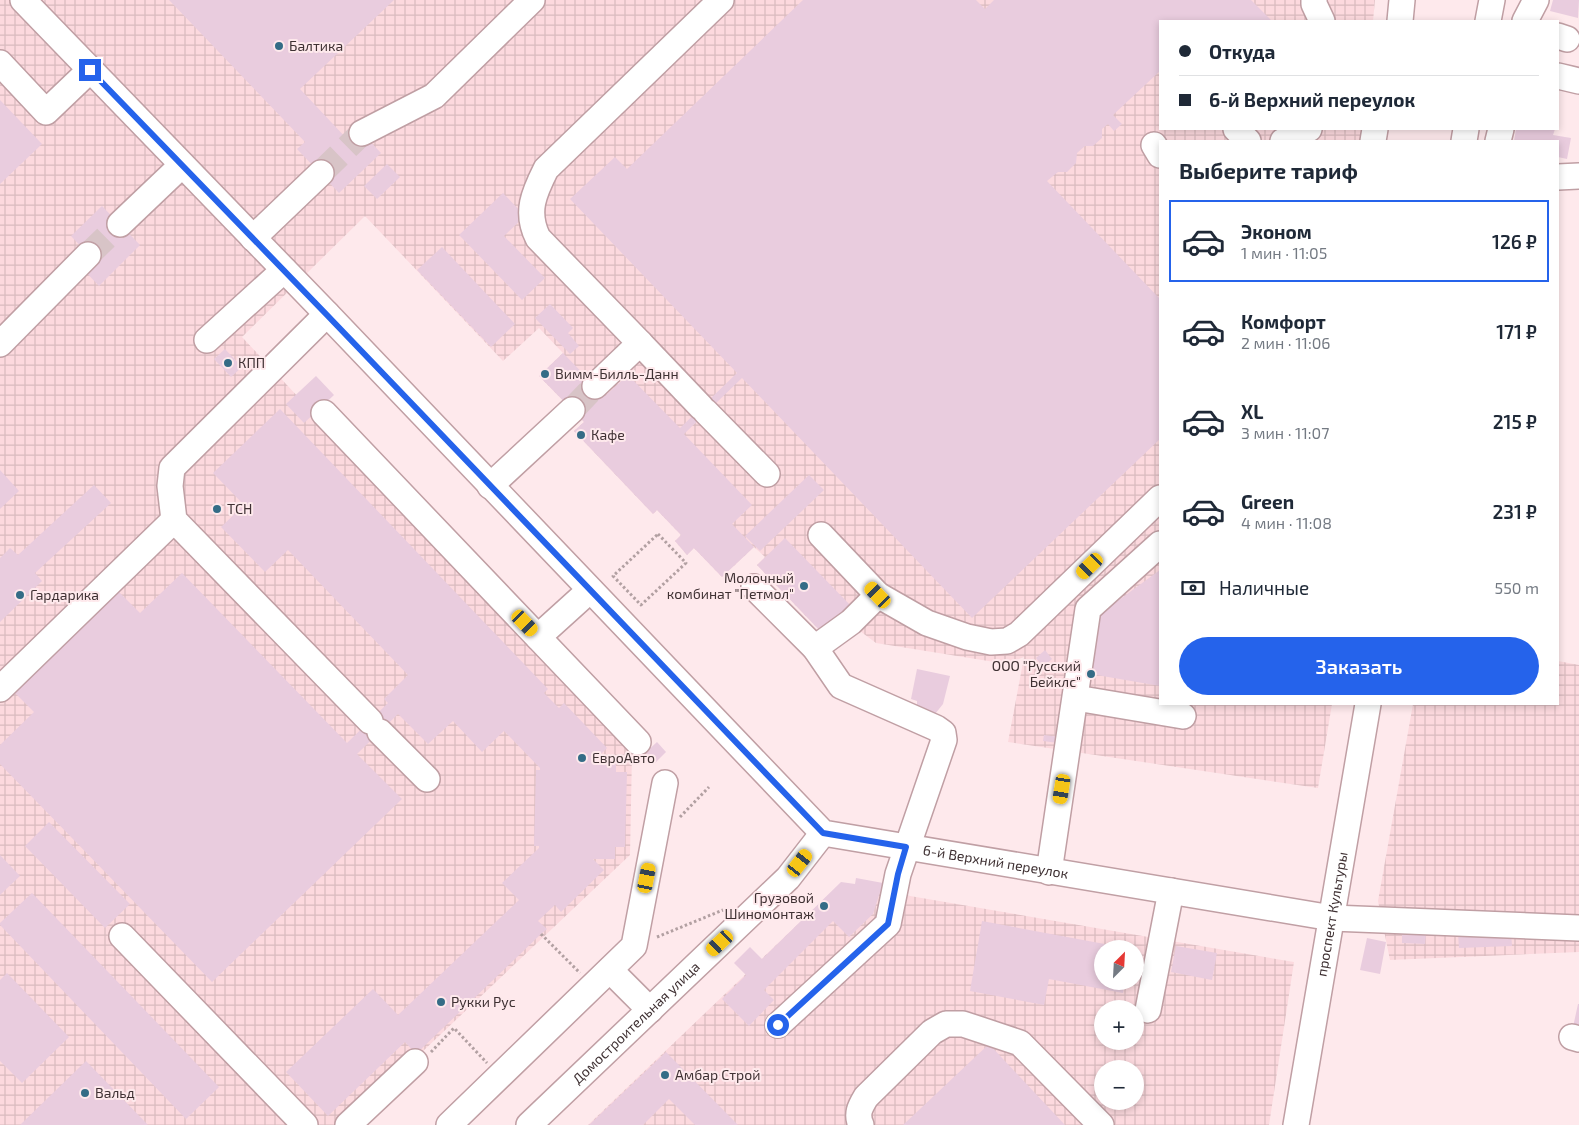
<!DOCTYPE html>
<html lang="ru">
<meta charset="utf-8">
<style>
:root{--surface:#fff;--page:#f6f6f7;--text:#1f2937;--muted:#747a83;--line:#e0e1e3;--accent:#2563eb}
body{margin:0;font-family:"Exo 2",sans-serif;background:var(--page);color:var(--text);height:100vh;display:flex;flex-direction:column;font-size:19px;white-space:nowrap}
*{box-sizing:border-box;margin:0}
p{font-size:16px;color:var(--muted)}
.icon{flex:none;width:28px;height:28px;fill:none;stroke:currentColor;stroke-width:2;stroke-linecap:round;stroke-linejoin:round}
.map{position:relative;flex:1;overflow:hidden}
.sheet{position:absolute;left:1159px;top:140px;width:400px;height:565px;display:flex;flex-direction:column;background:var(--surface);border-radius:0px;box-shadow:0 2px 8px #0003}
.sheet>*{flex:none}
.banner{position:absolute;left:1159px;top:20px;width:400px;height:110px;border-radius:0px;box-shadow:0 2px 8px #0003;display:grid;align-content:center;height:110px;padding:0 20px;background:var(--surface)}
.needle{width:32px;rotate:24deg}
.controls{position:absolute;left:1094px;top:940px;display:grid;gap:10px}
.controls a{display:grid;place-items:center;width:50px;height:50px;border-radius:50%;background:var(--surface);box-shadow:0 2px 8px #0003;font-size:25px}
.end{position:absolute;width:22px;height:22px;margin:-11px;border:6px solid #2563eb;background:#fff;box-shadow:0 0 0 2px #fff}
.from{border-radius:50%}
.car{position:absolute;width:15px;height:30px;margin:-15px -8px;border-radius:6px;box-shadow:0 0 4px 1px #0007;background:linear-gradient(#f5c518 24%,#345 0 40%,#f5c518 0 76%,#345 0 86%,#f5c518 0)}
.banner b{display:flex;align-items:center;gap:18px;height:48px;font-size:19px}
.banner b+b{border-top:1px solid var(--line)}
.banner i{width:12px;height:12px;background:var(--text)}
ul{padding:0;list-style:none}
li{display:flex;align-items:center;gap:15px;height:82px;margin:0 10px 8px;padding:0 10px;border:2px solid transparent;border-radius:0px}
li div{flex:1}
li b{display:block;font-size:19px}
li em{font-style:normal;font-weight:600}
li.on{border-color:var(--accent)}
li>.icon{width:45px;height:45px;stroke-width:1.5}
h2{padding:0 20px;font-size:22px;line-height:60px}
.pay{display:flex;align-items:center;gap:12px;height:55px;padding:0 20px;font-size:19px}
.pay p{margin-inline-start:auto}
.button{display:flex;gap:10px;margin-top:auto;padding:10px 20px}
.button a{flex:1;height:58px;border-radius:30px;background:var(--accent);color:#fff;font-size:20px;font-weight:600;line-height:58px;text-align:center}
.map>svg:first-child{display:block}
.industrial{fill:url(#industrial-grid);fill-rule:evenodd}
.building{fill:#e9ccde}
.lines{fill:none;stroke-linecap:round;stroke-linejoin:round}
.minor-tunnel{stroke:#d8c4c7;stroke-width:25;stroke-dasharray:25 12;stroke-linecap:butt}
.minor-casing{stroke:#c09fa4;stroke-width:28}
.path{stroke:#b2a0a2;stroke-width:3;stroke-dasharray:2.5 2.5;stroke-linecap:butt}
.minor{stroke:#fff;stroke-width:25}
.route{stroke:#2563eb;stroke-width:6}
.poi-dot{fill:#346c86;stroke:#fee9ec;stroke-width:2}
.labels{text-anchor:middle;stroke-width:4;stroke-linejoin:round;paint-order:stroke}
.poi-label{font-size:14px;fill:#3f3133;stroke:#fee9ec;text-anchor:start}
.street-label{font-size:14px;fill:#3f3133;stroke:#fee9ec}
</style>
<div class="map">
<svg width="1579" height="1125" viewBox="0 0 1579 1125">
<defs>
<pattern id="industrial-grid" width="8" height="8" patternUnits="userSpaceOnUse" patternTransform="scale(1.25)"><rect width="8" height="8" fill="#fcd9de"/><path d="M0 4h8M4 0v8" fill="none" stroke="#d9bbbf"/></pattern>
</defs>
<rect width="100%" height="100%" fill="#fee9ec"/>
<!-- industrial -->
<g class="industrial">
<path d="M0,0H1375L1373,21H1160V129H1364L1363,141H1160V704H1332L1318,788L1008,742L1024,657L1007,664L876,643L860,631L851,622L824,635L757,565L765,557L754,547L722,577L694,548L687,555L675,541L681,535L657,510L653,514L574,431L584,422L539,376L563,353L539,328L503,361L365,216L242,337L632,754L630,855L345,1125H0Z"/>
<path d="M1558,661L1579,665V952L1390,960L1378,901L1413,704H1558Z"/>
<path d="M840,884L1294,962L1269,1125H588ZM1102,949H1135V981H1102ZM1102,1009H1135V1041H1102ZM1102,1069H1135V1101H1102Z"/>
</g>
<!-- building -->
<g class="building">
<path d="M169,0H394L300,89L348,140L359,130L381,153L339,193L297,149L305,142Z"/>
<path d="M803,0H976L985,9L994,0H1251L1272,21H1160V71L1113,115L1122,124L1114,131L1108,124L1102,129V138L1093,146H1085L1077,153L1076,163L1067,172H1058L1047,181L1160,299V439L972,618L742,378L684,434L752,505L732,524L754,547L722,577L694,548L687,555L675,541L681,535L657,510L653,514L574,431L584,422L539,376L563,353L605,396L628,375L680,428L737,373L570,199L615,157L627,169Z"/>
<path d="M1553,0H1579L1578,18L1550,11Z"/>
<path d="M0,100L42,144L0,184Z"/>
<path d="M1516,129H1555L1553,135L1571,138L1567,159L1558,157V141H1514Z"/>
<path d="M387,164L400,177L377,199L364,186Z"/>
<path d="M503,193L525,216L504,236L545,278L522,300L459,235Z"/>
<path d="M102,206L140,245L99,286L81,267L91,257L71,236Z"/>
<path d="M442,247L515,324L491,347L417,270Z"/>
<path d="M550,304L573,328L568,333L579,346L570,354L535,318Z"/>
<path d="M225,349L242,367L231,377L214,359Z"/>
<path d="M316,376L334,395L304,423L286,404Z"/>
<path d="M280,409L548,689L544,693L559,708L564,703L607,748L596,759L616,760V772H627L625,847H615V859H593L604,870L561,912L555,905L538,921L547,929L541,934L416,1054L405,1042L328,1116L286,1072L373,989L398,1015L519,900L502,883L539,848V846H534L536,770H540V768L504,731L482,752L453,721L428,744L398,714L357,754L402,799L212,982L0,764V745L34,712L14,692L118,591L140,613L182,573L347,743L388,703L384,699L408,675L288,550L265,572L221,527L244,505L213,473Z"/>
<path d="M0,470L19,491L0,509Z"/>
<path d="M809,475L824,490L760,551L745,536Z"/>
<path d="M94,485L111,503L35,573L42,581L0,622V558L10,548L18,555Z"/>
<path d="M785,538L852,607L824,635L757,565Z"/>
<path d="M1160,570V686L1091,674L1101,613Z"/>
<path d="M1045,650L1052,659L1043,667L1036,658Z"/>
<path d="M917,669L950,676L943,704L935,714L917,705V701L911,699Z"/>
<path d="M1044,735L1059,737L1058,743L1043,741Z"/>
<path d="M657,742L666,752L655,763L645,753Z"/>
<path d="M49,822L130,904L105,928L25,846Z"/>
<path d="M0,855L20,876L0,895Z"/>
<path d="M856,878L883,883L873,914L849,937L833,921L764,990L774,1000L749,1026L722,999L746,975L734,963L750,947L762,959L841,882L855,884Z"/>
<path d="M32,893L219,1087L186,1119L0,925V923Z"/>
<path d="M982,921L1126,948L1102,949V981H1125L1123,993L1049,979L1044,1005L970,991Z"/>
<path d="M1402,932L1426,934L1425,944L1402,943Z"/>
<path d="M1511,933L1512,946L1459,948L1458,934Z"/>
<path d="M1367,938L1386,942L1380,974L1360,970Z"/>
<path d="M1176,946L1217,953L1212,980L1171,972Z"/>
<path d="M7,973L69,1037L22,1083L0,1061V980Z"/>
<path d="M1578,1004H1579V1028L1573,1027Z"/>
<path d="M989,1044L1065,1125H903Z"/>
<path d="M666,1052L738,1125H695L669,1099L643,1125H589Z"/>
<path d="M86,1061L148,1125H20Z"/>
</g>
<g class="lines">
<!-- minor-tunnel -->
<g class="minor-tunnel">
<path d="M321,173L362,133"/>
<path d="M88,255L120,224"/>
<path d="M572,410L595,386"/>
</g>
<defs>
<g id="minor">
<path id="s1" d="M23,0L327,314L823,833L1332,918L1579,928"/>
<path d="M1314,0V4L1322,21"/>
<path d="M1400,21L1402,0"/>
<path d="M1488,21L1492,0"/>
<path d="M1525,21L1536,0"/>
<path d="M1558,36L1567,39"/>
<path d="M0,63L46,112L90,70"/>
<path d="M1558,76L1579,81"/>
<path d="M1236,129L1248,141"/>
<path d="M362,133L434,96L532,0"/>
<path d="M1283,141L1309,129"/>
<path d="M1373,141L1375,129"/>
<path d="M1464,141L1466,129"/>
<path d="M1498,141L1501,129"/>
<path d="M1154,145L1160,155"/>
<path d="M1558,177L1579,176"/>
<path d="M120,224L182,165"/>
<path d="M253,238L321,173"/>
<path d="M327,314L172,468L170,486L174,520L370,721"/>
<path d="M207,340L284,270"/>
<path d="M640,343L538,238C525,212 534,193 546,169L721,0"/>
<path d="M0,344L88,255"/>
<path d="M595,386L640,343L701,407"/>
<path d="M706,412L767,474"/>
<path d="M324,413L638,742"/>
<path d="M490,486L572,410"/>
<path d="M821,535L878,595L927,623L967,637L991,642L1007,641L1019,634L1160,498"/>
<path d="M754,587L815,648L841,686L936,728L943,733L944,740L898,874L888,924L778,1025"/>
<path d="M538,637L590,590"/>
<path d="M815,648L851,622L878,595"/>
<path d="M0,689L174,520"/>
<path d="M1076,698L1183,716"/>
<path d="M380,732L427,779"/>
<path d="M1049,872L1088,609L1160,544"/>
<path d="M122,936L305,1125"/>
<path d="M610,970L650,1010"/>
<path d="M1148,1010L1171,891"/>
<path d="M1572,1037L1579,1039"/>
<path d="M348,1125L415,1062"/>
<path d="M449,1125L634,946L665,783"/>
<path id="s2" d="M529,1125L788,878L823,833"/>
<path d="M861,1125C856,1114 860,1107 866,1097L932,1032L946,1024H963L1020,1043L1101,1125"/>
<path id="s3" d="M1296,1125L1368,704"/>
</g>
</defs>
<!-- minor casing -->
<use href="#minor" class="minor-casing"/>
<!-- path -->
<g class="path">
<path d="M658,534L686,563L641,605L613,576Z"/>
<path d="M680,817L709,787"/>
<path d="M541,934L580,973"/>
<path d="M657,937L723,910"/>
<path d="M431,1052L454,1028L487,1063"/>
</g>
<!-- minor -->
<use href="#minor" class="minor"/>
</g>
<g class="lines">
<!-- route -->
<path class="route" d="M90,70L326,314L823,833L906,847L898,874L888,924L778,1025"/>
</g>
<!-- markers -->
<g class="poi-dot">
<circle cx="279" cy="46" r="5"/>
<circle cx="228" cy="363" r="5"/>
<circle cx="545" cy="374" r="5"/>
<circle cx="581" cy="435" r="5"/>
<circle cx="217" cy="509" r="5"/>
<circle cx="804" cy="586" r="5"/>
<circle cx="20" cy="595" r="5"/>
<circle cx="1091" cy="674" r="5"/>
<circle cx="582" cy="758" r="5"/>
<circle cx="824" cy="906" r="5"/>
<circle cx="441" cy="1002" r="5"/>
<circle cx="665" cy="1075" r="5"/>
<circle cx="85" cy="1093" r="5"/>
</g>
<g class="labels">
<!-- poi labels -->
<g class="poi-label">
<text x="289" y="51">Балтика</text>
<text x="238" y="368">КПП</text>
<text x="555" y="379">Вимм-Билль-Данн</text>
<text x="591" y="440">Кафе</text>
<text x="227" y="514">ТСН</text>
<text x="794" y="583" text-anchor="end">Молочный<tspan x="794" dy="16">комбинат "Петмол"</tspan></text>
<text x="30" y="600">Гардарика</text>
<text x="1081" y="671" text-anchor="end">ООО "Русский<tspan x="1081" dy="16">Бейклс"</tspan></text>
<text x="592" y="763">ЕвроАвто</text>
<text x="814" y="903" text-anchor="end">Грузовой<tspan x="814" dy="16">Шиномонтаж</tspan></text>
<text x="451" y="1007">Рукки Рус</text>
<text x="675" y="1080">Амбар Строй</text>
<text x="95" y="1098">Вальд</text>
</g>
<!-- street labels -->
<g class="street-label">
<text dy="5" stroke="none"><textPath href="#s1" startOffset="1330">6-й Верхний переулок</textPath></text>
<text dy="5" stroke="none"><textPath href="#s3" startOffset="214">проспект Культуры</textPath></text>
<text dy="5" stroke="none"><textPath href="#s2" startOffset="148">Домостроительная улица</textPath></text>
</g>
</g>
</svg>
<div class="controls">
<a><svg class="needle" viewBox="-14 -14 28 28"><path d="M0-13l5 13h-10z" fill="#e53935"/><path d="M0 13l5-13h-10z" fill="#747a83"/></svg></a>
<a>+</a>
<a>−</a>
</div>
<i class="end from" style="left:778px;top:1025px"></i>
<i class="end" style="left:90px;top:70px"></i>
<i class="car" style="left:1090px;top:566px;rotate:226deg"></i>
<i class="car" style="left:878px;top:595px;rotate:316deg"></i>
<i class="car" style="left:525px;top:623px;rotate:136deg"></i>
<i class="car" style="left:1062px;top:789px;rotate:189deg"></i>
<i class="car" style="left:800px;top:863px;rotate:38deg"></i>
<i class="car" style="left:647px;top:878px;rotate:11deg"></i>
<i class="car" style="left:720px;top:943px;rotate:227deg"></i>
<div class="banner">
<b><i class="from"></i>Откуда</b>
<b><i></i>6-й Верхний переулок</b>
</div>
<section class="sheet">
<h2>Выберите тариф</h2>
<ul>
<li class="on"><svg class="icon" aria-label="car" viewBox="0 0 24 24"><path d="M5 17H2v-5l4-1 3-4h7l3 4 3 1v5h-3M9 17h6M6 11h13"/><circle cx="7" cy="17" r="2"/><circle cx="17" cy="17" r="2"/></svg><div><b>Эконом</b><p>1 мин · 11:05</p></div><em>126 ₽</em></li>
<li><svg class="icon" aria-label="car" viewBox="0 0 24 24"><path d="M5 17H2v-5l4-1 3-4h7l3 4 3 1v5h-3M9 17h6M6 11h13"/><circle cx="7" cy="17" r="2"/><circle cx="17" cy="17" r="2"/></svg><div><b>Комфорт</b><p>2 мин · 11:06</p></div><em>171 ₽</em></li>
<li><svg class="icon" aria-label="car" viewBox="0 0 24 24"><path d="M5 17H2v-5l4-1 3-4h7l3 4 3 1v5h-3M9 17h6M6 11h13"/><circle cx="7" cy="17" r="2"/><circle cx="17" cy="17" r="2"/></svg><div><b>XL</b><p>3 мин · 11:07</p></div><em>215 ₽</em></li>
<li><svg class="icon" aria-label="car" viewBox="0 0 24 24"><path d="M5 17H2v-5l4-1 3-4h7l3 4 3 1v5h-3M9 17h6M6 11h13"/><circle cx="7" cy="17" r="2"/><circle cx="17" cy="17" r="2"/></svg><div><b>Green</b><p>4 мин · 11:08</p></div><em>231 ₽</em></li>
</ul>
<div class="pay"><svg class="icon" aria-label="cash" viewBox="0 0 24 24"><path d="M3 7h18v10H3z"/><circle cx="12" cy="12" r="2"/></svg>Наличные<p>550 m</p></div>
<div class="button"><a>Заказать</a></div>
</section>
</div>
